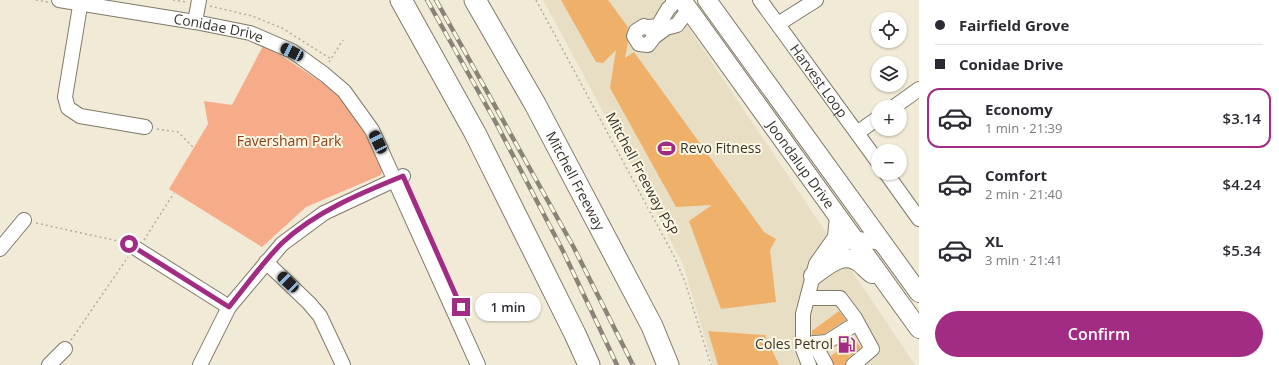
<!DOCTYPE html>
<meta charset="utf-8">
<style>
:root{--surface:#fff;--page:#f2f2f3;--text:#2b2b33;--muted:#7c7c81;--line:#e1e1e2;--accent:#a22b83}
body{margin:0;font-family:"Open Sans",sans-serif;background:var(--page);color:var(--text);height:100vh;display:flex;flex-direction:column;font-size:15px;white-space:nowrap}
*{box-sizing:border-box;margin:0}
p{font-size:13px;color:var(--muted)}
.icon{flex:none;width:22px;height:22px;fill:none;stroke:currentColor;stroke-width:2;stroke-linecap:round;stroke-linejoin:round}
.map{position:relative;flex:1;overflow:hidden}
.sheet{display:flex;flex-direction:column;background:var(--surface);width:360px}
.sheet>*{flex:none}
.guide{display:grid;align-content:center;height:88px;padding:0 16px;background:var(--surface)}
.controls{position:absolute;left:871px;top:12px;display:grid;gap:8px}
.controls a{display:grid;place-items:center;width:36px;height:36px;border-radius:50%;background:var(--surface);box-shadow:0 1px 3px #0004;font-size:20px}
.end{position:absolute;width:18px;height:18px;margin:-9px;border:5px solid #a22b83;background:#fff;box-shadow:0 0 0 2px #fff}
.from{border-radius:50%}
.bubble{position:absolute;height:28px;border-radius:14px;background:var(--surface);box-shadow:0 1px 3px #0004;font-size:13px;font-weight:600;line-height:28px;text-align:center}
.car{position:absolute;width:12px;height:24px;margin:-12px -6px;border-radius:5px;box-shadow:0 0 3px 1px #0007;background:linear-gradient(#222 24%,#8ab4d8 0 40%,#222 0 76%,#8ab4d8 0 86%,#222 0)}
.guide b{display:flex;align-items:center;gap:14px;height:38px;font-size:15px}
.guide b+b{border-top:1px solid var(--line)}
.guide i{width:10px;height:10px;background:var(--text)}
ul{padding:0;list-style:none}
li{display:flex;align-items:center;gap:12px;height:60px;margin:0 8px 6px;padding:0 8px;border:2px solid transparent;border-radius:12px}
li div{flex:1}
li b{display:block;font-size:15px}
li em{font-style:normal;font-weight:600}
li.current{border-color:var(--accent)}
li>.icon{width:36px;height:36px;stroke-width:1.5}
.primary-button{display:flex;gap:8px;margin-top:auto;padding:8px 16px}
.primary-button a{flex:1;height:46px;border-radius:24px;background:var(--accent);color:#fff;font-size:16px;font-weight:600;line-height:46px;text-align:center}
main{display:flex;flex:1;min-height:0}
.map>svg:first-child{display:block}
.built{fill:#e7dec4}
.green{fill:#f6ac89}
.building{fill:#efb069}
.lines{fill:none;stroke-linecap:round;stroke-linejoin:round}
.minor-casing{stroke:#7f7968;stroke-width:16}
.major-casing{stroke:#7f7968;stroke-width:20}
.highway-casing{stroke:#7f7968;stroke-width:23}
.path{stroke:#b1ac9d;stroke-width:1.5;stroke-dasharray:2 3;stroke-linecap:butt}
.minor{stroke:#fff;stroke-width:14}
.major{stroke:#fff;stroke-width:18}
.highway{stroke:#fff;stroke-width:21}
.rail-casing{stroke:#888477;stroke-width:4.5}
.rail{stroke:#fef7e4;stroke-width:3;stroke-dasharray:9;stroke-linecap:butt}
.route{stroke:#a22b83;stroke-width:5}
.labels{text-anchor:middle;stroke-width:4;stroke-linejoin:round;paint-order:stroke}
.street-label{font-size:14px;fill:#36342c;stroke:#fef7e4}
.park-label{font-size:14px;fill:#883d12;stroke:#fef7e4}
.poi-label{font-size:14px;fill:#36342c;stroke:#fef7e4;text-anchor:start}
</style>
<main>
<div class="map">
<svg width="919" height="365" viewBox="0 0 919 365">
<rect width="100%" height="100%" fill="#f1ead7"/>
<!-- built -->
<path class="built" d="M543,0H670L915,365H713L683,264L581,70Z"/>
<!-- green -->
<path class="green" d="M264,44L336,92L384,161L381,175L306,207L262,247L169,189L208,124L204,101L232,105Z"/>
<!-- building -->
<g class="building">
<path d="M561,0H608L628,27L626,36L628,42L625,58L634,52L764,232L776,239L770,250L776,302L721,309L689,221L712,205L676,207L610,88L616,50L603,63L596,62Z"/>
<path d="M839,311L846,320L824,334L812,335V331Z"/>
<path d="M708,331L765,335L779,365H718Z"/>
<path d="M854,339L861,348L848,358L845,365H834L831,356Z"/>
</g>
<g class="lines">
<defs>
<g id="minor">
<path id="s1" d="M59,0L195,22L250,33L292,51L324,74L344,91L372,130L478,365"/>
<path d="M81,0L65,97L68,108L80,116L145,127"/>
<path id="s2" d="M760,0L878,162"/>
<path d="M195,22L199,0"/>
<path d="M778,24L816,0"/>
<path d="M649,27L658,26L668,9L673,4V0"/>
<path d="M654,37L652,30L644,26L636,31L634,36L639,44L648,45L654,37L666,28L677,25L688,10"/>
<path d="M894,107L919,89"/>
<path d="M857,133L878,118"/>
<path d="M886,173L919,219"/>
<path d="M129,244L229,307"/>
<path d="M0,249L24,220"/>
<path d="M824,258L853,238L881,243"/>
<path d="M266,262L309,303L320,316L343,365"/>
<path d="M808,298H840L855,318L872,349L853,365"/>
<path d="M814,343L827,342L857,323"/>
<path d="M806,347L814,343L826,365"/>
<path d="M49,365L65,349"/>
<path d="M200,365L229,307L282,244L324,213L403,176"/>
<path d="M809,365L803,349V314L816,264L835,237L837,216"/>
</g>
<g id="major">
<path id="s3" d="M682,0L919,329"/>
<path d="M707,0L919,293"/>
<path d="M813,276C826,267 842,251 858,262C863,265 867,271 872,274"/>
</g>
<g id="highway">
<path d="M401,0L475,133L575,334L589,365"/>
<path id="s4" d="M475,0L535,104L652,326L668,365"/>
</g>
</defs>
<!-- minor casing -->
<use href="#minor" class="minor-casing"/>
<!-- major casing -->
<use href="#major" class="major-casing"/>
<!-- highway casing -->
<use href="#highway" class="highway-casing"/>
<!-- path -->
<g class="path">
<path d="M36,0L48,2"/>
<path d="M173,0L187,2"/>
<path d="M536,0L675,258L685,282L711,365"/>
<path d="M210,6L252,16L282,28L331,59"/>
<path d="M329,62L343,40"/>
<path d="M157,129L178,132L193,147"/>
<path d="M36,223L118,241"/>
<path d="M144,240L174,193"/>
<path d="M71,340L128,257"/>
</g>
<!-- minor -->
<use href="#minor" class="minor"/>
<!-- major -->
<use href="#major" class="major"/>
<!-- highway -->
<use href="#highway" class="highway"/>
<defs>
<g id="rail">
<path d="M427,0L495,121L563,251L617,365"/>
<path d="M436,0L573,246L633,365"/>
</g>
</defs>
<!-- rail casing -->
<use href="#rail" class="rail-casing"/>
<!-- rail -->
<use href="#rail" class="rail"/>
</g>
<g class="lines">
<!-- route -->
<path class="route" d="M129,244L229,307C246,286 263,262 282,243C315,212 361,193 403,176L461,307"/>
</g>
<!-- icons -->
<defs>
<symbol id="stadium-bare" viewBox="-9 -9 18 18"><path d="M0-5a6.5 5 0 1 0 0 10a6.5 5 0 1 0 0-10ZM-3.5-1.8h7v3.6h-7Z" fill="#a22b83" stroke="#fef7e4" stroke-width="2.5" paint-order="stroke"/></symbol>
<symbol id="fuel-bare" viewBox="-9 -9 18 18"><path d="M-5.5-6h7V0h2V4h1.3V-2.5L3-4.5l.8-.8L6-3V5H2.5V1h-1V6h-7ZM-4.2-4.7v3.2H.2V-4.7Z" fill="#a22b83" stroke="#fef7e4" stroke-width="2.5" paint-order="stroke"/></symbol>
</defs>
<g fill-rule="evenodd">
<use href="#stadium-bare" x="654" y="136" width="25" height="25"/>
<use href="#fuel-bare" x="834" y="332" width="25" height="25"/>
</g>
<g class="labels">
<!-- street labels -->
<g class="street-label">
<text dy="5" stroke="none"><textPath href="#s1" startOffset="162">Conidae Drive</textPath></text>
<text dy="5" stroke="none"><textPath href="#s2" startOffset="100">Harvest Loop</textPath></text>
<text dy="5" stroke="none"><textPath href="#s3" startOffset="203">Joondalup Drive</textPath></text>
<text transform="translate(642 174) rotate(62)" y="5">Mitchell Freeway PSP</text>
<text dy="5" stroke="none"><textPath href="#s4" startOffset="207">Mitchell Freeway</textPath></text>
</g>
<!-- park labels -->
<g class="park-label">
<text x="289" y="146">Faversham Park</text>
</g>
<!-- poi labels -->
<g class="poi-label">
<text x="680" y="153">Revo Fitness</text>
<text x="833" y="349" text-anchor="end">Coles Petrol</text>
</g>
</g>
</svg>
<div class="controls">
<a><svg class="icon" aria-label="locate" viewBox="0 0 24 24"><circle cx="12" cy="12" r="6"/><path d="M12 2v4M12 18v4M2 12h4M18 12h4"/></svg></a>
<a><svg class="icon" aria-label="layers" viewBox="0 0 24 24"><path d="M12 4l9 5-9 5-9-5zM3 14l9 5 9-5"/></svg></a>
<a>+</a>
<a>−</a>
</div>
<i class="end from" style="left:129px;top:244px"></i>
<i class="end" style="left:461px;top:307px"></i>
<div class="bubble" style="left:475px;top:293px;width:66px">1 min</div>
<i class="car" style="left:292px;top:52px;rotate:296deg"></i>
<i class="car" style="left:378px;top:142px;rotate:334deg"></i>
<i class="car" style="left:288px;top:282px;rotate:314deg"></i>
</div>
<section class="sheet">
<div class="guide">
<b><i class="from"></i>Fairfield Grove</b>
<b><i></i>Conidae Drive</b>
</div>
<ul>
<li class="current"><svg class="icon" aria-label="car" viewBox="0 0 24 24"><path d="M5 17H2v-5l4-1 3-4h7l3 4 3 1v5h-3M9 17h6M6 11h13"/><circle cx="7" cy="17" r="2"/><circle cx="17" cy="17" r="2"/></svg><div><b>Economy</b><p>1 min · 21:39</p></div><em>$3.14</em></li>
<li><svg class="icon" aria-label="car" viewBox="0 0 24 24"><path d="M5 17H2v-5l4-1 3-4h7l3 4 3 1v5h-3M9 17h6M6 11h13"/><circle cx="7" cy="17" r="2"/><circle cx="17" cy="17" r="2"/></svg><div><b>Comfort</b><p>2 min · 21:40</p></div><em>$4.24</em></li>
<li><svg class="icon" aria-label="car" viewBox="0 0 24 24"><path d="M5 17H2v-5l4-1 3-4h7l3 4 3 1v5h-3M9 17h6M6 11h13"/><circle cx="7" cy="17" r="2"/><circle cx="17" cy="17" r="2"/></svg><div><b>XL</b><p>3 min · 21:41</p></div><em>$5.34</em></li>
</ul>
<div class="primary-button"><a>Confirm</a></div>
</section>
</main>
